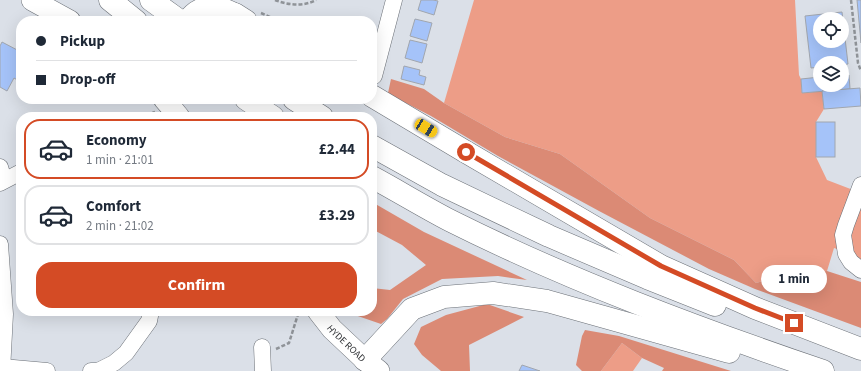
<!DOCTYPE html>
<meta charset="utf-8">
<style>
:root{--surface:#fff;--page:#f2f2f3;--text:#1f2937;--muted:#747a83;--line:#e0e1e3;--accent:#d44b25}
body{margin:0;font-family:"Source Sans 3",sans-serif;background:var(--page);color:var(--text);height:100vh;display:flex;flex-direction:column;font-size:15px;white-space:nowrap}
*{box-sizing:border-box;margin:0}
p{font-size:13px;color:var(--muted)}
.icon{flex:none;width:22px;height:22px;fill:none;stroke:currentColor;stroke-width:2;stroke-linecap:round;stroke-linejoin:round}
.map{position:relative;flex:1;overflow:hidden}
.drawer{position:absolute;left:16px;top:112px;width:361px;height:204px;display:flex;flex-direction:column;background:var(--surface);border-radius:16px;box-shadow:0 4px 16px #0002}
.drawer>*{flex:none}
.hud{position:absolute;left:16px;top:16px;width:361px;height:88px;border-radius:16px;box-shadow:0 4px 16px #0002;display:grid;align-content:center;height:88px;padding:0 20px;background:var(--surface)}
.controls{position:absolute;left:813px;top:12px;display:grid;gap:8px}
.controls a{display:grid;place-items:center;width:36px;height:36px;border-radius:50%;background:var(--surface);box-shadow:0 4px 16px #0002;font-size:20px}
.end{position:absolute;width:18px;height:18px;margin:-9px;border:5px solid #d44b25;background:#fff;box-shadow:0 0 0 2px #fff}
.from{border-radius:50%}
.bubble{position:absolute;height:28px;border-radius:14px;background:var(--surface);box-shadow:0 4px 16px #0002;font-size:13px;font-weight:700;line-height:28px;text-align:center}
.car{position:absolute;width:12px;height:24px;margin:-12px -6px;border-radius:5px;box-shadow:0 0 3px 1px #0007;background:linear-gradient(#f5c518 24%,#345 0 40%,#f5c518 0 76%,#345 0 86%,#f5c518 0)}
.hud b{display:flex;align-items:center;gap:14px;height:38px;font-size:15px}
.hud b+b{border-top:1px solid var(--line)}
.hud i{width:10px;height:10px;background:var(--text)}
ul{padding:7px 0 0;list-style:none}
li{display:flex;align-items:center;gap:12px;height:60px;margin:0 8px 6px;padding:0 12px;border:2px solid var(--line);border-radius:16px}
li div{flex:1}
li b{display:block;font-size:15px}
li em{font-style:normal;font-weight:700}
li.active{border-color:var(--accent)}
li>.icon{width:36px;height:36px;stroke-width:1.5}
.cta{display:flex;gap:8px;margin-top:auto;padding:8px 20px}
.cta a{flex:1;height:46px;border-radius:16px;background:var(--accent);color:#fff;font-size:16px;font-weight:700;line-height:46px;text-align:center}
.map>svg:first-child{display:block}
.green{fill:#ed9d87}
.forest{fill:#db8a75}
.building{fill:#a5c3f9;stroke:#a1a6ae;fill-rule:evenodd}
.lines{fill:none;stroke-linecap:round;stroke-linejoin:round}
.minor-casing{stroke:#6b7077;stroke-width:17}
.major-casing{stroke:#6b7077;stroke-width:22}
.highway-casing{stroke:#6b7077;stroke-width:23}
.path{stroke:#8f9398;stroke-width:2.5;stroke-dasharray:4 2;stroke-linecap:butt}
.minor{stroke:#fff;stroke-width:16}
.major{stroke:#fff;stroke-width:21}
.highway{stroke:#fff;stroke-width:22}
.route{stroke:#d44b25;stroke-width:5}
.labels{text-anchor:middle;stroke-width:4;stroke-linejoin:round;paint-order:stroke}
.street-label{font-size:10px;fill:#37393c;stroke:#fff}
</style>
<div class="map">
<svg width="861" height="371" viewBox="0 0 861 371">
<rect width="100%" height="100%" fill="#dbe0e8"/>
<!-- green -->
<g class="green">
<path d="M474,0H795L799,75L801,79L802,93L822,91L824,109L816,122V157L827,180L861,193V265L843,251L834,248L827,271L783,275L756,283L734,260L650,218L560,154L505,137L444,103Z"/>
<path d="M622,343L642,358L633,371H601Z"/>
</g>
<!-- forest -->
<g class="forest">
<path d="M391,79L424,89L444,103L505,137L560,154L650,218L734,260L756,283L783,275L827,271L861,282V328L755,289L709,269L599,211L498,156L431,116L400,100L388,93Z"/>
<path d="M372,202L424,232L527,280L498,276L442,279L403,299L387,319L381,324L352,314L349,311H372V288L390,290L426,265L402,245L372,229Z"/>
<path d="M487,304L524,317L469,345L470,371H441L422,355L414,344L421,327L446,315Z"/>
<path d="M585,330L619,336L731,371H662L664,368L642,358L622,343L601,371H582L576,365L582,336Z"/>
</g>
<!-- building -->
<g class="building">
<path d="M421,0H433L438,1L434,15L418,10Z"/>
<path d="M857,0H861V43Z"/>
<path d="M842,12L848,64L842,65V63H820V67L811,68L805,16ZM820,19H842V41H820Z"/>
<path d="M415,19L432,23L427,41L410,36Z"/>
<path d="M410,40L427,44L422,63L405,58Z"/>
<path d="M2,42L21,52V82L14,78L7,91L0,87V46Z"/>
<path d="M404,66L420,70L419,75L426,77L424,85L401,79Z"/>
<path d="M842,75H849L850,89L802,93L801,79L820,77V85H842Z"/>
<path d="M860,88L861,106L824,109L822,91Z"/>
<rect x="816" y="122" width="19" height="35"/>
<path d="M522,365L540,371H519Z"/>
</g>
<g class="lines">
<defs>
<g id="minor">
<path d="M374,76L394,0"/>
<path d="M0,167L4,180"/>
<path d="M0,183L21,172"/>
<path d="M861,185L846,225L843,235L846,254L851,262L861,270"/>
<path d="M0,244L5,314L2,371"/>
<path d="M262,347L263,371"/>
<path d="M2,367L47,371"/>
<path d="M91,371H98L114,363L126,353L149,321L151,311"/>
</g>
<g id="major">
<path d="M32,0L70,21"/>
<path d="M187,21C200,3 217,4 235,14"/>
<path d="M164,99L170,106L179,117"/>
<path id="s1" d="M318,311L332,329L365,360L379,371"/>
</g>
<g id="highway">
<path d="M110,0L136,21"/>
<path d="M151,0L180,21"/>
<path d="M235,14L246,21"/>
<path d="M372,96L466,152L661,266L755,308L861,349"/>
<path d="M246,99L273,117"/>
<path d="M294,99L322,117"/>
<path d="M372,146L442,185L549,236L647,278L715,305"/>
<path d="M372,177C398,191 424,207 451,221C571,281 697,328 823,371"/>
<path d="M365,360L412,309L444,297L493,293L547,301L729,352"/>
</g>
</defs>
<!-- minor casing -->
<use href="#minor" class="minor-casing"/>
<!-- major casing -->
<use href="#major" class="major-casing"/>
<!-- highway casing -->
<use href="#highway" class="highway-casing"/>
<!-- path -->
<g class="path">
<path d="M275,0C288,5 303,7 316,0"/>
<path d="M851,0L858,63L861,71"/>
<path d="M261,13L279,21"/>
<path d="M141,117L155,112"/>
<path d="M276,349L289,343L299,311"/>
</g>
<!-- minor -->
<use href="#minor" class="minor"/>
<!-- major -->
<use href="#major" class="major"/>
<!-- highway -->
<use href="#highway" class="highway"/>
</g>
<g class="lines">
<!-- route -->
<path class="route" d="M466,152L661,266L755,308L794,323"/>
</g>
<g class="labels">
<!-- street labels -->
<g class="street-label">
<text dy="4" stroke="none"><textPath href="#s1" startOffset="43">HYDE ROAD</textPath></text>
</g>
</g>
</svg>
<div class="controls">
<a><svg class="icon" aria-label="locate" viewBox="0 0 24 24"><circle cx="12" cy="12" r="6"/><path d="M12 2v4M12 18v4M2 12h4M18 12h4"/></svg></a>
<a><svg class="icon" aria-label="layers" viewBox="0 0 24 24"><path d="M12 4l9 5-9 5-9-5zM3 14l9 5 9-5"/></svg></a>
</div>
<i class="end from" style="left:466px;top:152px"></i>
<i class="end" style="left:794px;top:323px"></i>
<div class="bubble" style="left:761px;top:265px;width:66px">1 min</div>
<i class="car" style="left:426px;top:128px;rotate:121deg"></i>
<div class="hud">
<b><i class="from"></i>Pickup</b>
<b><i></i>Drop-off</b>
</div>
<section class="drawer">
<ul>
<li class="active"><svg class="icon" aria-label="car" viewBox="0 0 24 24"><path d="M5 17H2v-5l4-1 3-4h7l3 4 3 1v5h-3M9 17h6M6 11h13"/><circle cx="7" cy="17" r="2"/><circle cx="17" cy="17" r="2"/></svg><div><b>Economy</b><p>1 min · 21:01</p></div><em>£2.44</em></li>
<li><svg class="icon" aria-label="car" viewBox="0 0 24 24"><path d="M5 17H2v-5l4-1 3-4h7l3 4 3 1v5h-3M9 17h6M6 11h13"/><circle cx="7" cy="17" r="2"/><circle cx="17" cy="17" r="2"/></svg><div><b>Comfort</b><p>2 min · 21:02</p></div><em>£3.29</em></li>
</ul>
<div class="cta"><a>Confirm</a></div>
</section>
</div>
